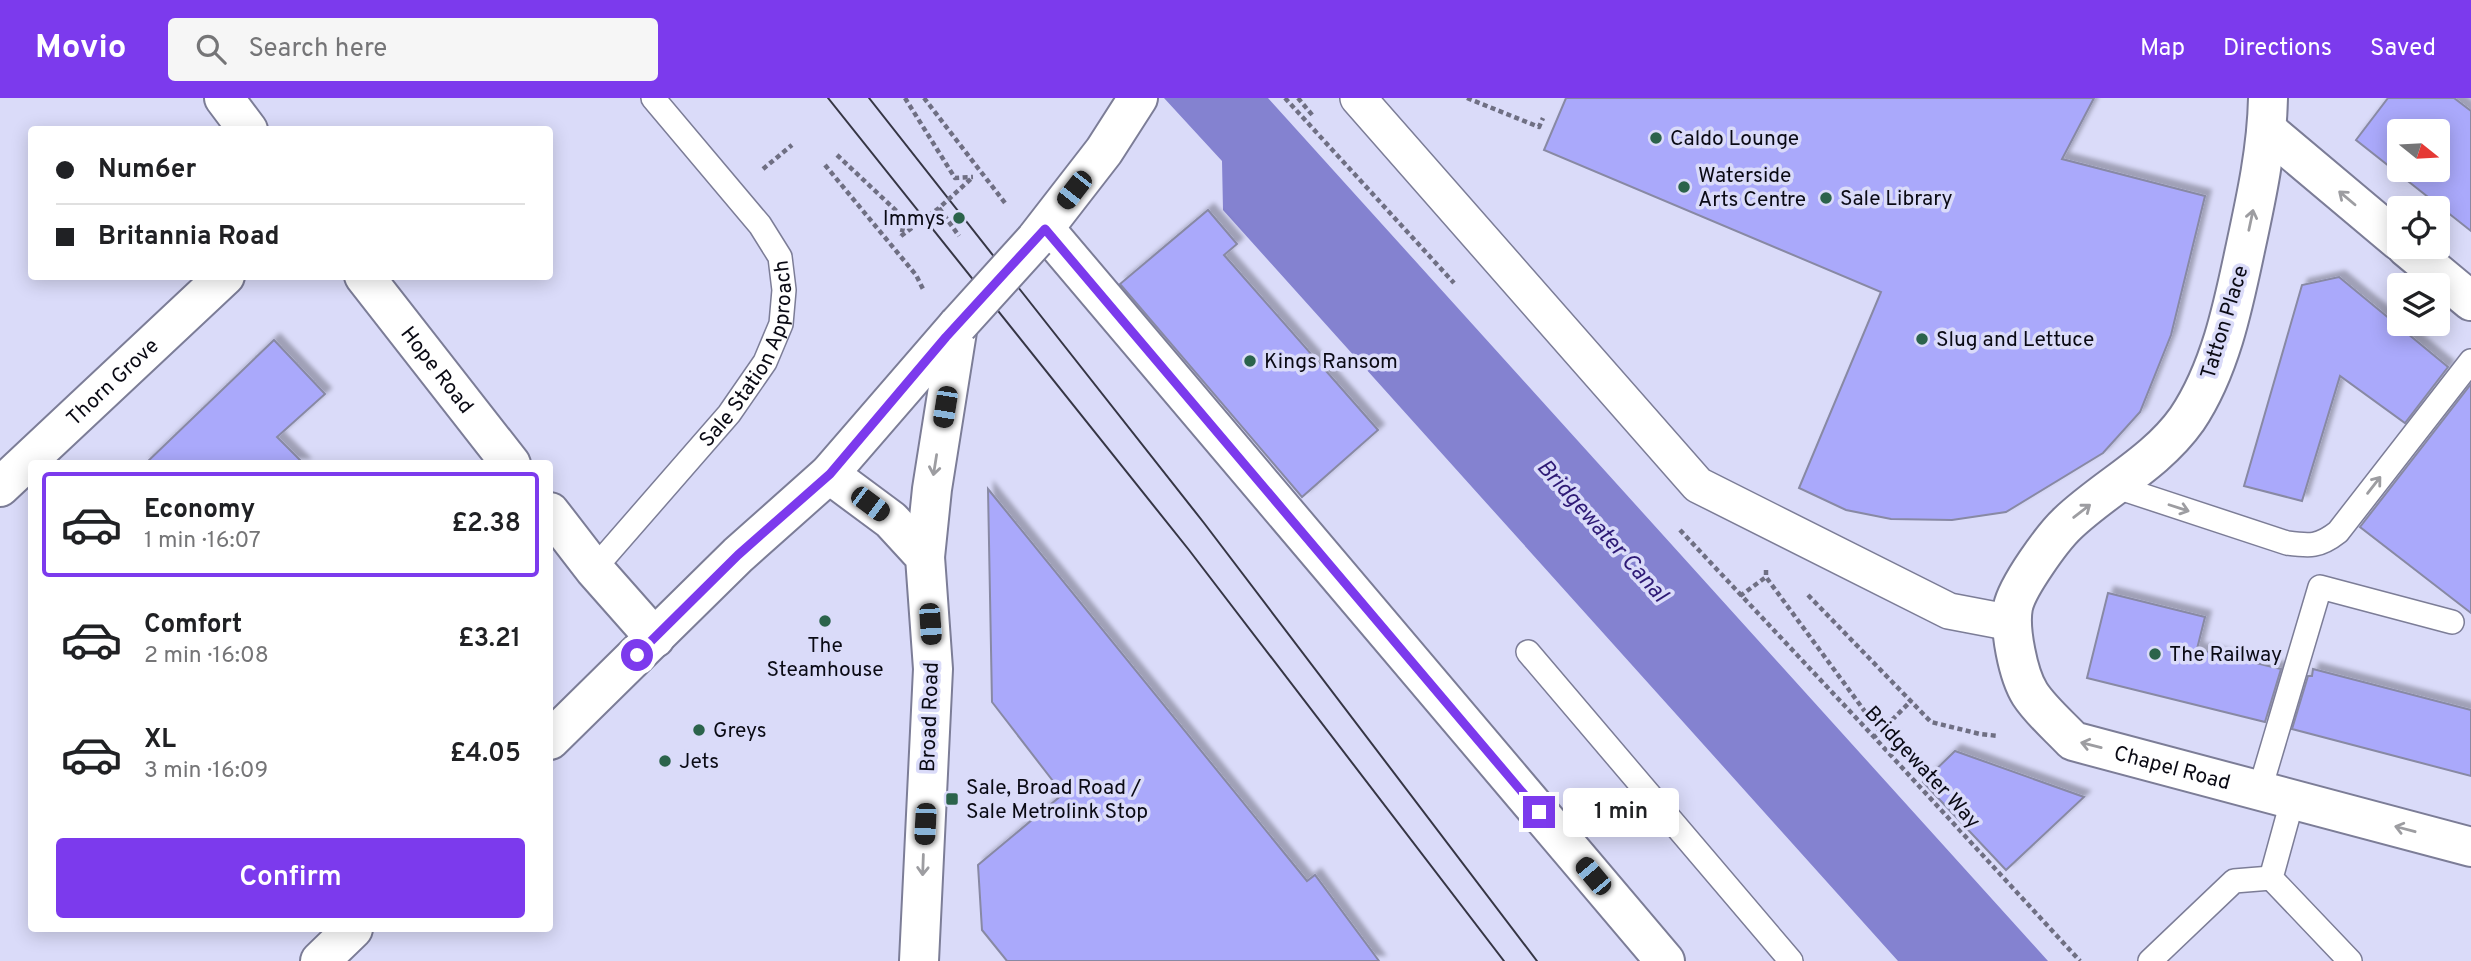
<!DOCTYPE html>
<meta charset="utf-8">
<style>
:root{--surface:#fff;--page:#f6f6f6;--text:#202124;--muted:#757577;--line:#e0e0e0;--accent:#7c3aed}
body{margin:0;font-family:Overpass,sans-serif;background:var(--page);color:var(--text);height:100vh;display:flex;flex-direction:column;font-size:26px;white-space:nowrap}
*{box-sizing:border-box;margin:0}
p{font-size:23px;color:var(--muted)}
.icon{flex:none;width:38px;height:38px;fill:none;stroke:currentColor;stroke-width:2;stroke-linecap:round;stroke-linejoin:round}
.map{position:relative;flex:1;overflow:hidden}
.details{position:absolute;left:28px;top:362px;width:525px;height:472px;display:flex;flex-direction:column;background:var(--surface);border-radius:7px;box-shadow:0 4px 18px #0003}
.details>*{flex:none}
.hud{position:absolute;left:28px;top:28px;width:525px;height:154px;border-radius:7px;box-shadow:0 4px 18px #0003;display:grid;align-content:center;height:154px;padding:0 28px;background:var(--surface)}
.needle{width:46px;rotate:108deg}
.tools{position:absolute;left:2387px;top:21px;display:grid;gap:14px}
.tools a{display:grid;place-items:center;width:63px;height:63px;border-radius:7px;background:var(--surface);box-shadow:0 4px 18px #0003;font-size:35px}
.end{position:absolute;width:32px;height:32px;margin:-16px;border:9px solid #7c3aed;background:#fff;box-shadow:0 0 0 4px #fff}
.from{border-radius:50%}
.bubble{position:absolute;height:49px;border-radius:7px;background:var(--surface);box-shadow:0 4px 18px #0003;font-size:23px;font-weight:600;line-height:49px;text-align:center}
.car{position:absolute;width:21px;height:42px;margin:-21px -10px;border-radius:9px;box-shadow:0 0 5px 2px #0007;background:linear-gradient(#222 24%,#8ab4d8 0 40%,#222 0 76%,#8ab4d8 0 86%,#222 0)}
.hud b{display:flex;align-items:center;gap:24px;height:66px;font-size:26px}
.hud b+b{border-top:2px solid var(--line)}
.hud i{width:18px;height:18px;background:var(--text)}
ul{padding:12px 0 0;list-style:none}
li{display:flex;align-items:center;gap:21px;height:105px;margin:0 14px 10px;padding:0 14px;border:4px solid transparent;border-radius:7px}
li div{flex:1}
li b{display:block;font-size:26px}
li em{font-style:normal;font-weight:600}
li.current{border-color:var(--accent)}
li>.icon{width:63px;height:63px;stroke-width:1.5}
.cta{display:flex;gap:14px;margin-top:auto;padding:14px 28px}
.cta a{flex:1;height:80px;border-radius:7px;background:var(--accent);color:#fff;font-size:28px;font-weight:600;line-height:80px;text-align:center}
header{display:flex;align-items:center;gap:42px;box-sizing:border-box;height:98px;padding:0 35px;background:var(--accent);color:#fff}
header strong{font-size:33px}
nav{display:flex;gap:38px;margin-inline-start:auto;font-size:24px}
.search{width:490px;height:63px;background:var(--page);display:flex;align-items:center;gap:18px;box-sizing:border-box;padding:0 24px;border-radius:7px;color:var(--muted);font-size:26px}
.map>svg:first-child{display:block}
.water{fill:#8482d0}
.building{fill:#aaa9fb;stroke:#8889a4;stroke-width:2;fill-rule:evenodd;filter:url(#shadow)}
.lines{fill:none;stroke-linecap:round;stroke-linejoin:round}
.service-casing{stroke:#7c7d97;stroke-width:26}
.pedestrian-casing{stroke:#7c7d97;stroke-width:38}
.minor-casing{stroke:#7c7d97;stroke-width:42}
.tertiary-casing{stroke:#7c7d97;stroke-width:42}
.secondary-casing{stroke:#7c7d97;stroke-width:42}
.path{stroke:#6f6f83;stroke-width:4.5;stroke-dasharray:5 3.5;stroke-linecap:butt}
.service{stroke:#fff;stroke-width:23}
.pedestrian{stroke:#fff;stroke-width:35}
.minor{stroke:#fff;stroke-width:38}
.tertiary{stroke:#fff;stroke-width:38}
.secondary{stroke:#fff;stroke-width:38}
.tram{stroke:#363645;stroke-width:2}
.secondary-bridge-casing{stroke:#7c7d97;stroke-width:42;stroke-linecap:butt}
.path-bridge{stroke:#6f6f83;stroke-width:4.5;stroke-dasharray:5 3.5;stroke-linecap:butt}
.secondary-bridge{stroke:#fff;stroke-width:38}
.oneway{stroke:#9d9da1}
.route{stroke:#7c3aed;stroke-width:9}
.poi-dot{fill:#2b634b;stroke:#dadbf9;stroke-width:2.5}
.labels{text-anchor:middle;stroke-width:7;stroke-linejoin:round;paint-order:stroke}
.poi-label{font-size:21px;fill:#0a0a14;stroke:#dadbf9;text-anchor:start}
.street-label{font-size:21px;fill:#0a0a14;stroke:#dadbf9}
.water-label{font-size:23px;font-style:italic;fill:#2e1a76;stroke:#dadbf9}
</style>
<header>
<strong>Movio</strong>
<div class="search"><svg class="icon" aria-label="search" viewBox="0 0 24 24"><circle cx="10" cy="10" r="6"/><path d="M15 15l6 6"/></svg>Search here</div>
<nav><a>Map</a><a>Directions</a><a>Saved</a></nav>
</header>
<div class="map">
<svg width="2471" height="863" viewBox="0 0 2471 863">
<defs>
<filter id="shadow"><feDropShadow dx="6" dy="-6" stdDeviation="2" flood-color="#0004"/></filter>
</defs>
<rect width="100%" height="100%" fill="#dadbf9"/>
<!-- water -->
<path class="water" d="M1164,0H1268L2048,863H1898L1223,112L1222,63Z"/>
<!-- building -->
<g class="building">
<path d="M1566,0H2094L2062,61L2205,98L2171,237L2140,314L2103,355L2006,414L1952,422L1891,421L1846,412L1799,390L1881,194L1544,52Z"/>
<path d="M2388,0H2454L2471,13V133L2356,42ZM2399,33H2438V72H2399Z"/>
<path d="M1208,112L1237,146L1224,157L1378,332L1302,399L1120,186Z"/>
<path d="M2339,179L2448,269L2405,325L2340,278L2302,403L2244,388L2302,187Z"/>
<path d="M274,242L325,296L277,339L304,366H145Z"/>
<path d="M2471,286V515L2360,429Z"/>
<path d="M988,391L1307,783L1315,777L1379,863H1007L982,832L978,767L1063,696L992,604Z"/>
<path d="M2108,495L2205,519L2197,551L2281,571L2265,624L2087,580Z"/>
<path d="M2313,571L2471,612V678L2292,631L2308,578H2312Z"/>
<path d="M1955,653L2084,699L2006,772L1923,684Z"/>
</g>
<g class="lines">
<defs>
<g id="service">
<path d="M2114,388L2287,445C2310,448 2319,449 2338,434L2471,263"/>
<path id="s1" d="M594,471L729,316L765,264L781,226L784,192L780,159L760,127L653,0"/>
<path d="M1528,554L1791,863"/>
<path d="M2260,691L2320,489L2452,524"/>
<path d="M2293,700L2271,780L2350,863"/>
<path d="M2150,863L2234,783L2271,780"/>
</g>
<path id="pedestrian" d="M1358,0L1698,387L1949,513L2012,525"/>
<g id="minor">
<path id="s2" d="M2268,0C2267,51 2256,101 2245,152C2233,209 2220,272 2187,321C2156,365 2106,389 2068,425C2052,440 2017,489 2013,509C2009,531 2018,577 2030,596C2041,613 2059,628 2073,643L2471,749"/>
<path d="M2267,32L2399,143"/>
<path d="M1045,131L1665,863"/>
<path d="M2406,149L2471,203"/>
<path id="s3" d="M0,389L225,178"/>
</g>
<g id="tertiary">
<path d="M224,0L248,32"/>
<path id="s4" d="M364,178L511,366"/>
<path d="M829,376L891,422L925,459L933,571L919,863"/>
<path d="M550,414L594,471L655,540"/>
<path d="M925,459L932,391L958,227"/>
</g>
<g id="secondary">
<path d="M1035,142L1104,53L1138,0"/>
<path d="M550,642L738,457L829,376L958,227"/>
<path d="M320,863L353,831"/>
</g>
</defs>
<!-- service casing -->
<use href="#service" class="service-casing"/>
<!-- pedestrian casing -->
<use href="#pedestrian" class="pedestrian-casing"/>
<!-- minor casing -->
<use href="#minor" class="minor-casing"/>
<!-- tertiary casing -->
<use href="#tertiary" class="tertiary-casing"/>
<!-- secondary casing -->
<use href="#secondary" class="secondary-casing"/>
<!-- path -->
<g class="path">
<path d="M905,0L955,80L973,79"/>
<path d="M924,0L1005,105"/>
<path d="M1285,0L1454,185"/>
<path d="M1298,0L1313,18"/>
<path d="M1467,0L1539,29L1543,20"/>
<path d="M837,57L905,121L901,138"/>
<path d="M825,67L916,177L924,193"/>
<path d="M763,71L792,47"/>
<path d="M939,110L959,138"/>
<path d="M1680,432L1874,639L2080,863"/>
<path d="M1766,472V479L1880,634L1874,639"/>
<path d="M1808,497L1931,624L1980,636L1999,638"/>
<path d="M1740,498L1766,479"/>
<path d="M1880,634L1911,603"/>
</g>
<!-- service -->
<use href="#service" class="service"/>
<!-- pedestrian -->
<use href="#pedestrian" class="pedestrian"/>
<!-- minor -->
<use href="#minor" class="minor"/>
<!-- tertiary -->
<use href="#tertiary" class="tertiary"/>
<!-- secondary -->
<use href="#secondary" class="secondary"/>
<!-- tram -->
<g class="tram">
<path d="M828,0L1189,452L1504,863"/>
<path d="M869,0L1204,425L1537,863"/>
</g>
<defs>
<path id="secondary-bridge" d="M958,227L1035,142"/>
</defs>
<!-- secondary-bridge casing -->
<use href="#secondary-bridge" class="secondary-bridge-casing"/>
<!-- path-bridge -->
<path class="path-bridge" d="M901,138L939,110L973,79"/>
<!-- secondary-bridge -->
<use href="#secondary-bridge" class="secondary-bridge"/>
</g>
<!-- one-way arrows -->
<defs><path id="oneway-shaft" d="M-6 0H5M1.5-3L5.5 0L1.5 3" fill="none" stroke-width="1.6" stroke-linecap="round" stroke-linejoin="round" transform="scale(1.75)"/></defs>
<g class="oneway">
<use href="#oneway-shaft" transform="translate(2347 100) rotate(-140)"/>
<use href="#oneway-shaft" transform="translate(2251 122) rotate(-78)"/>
<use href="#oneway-shaft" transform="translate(935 367) rotate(99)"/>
<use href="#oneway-shaft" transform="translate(2374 387) rotate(-52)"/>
<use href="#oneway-shaft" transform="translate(2179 410) rotate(18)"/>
<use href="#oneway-shaft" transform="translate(2082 413) rotate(-38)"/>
<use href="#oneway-shaft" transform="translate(2091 647) rotate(-166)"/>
<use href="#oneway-shaft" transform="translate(2405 731) rotate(-165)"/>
<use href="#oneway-shaft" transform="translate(923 767) rotate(92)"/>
</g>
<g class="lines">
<!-- route -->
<path class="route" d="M637,557L738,457L830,376L946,239L1045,131L1539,714"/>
</g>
<!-- markers -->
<g class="poi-dot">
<circle cx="1656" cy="40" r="7"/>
<circle cx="1684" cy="89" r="7"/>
<circle cx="1826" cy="100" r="7"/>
<circle cx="959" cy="120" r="7"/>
<circle cx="1922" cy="241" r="7"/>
<circle cx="1250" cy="263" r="7"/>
<circle cx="825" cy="523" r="7"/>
<circle cx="2155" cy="556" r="7"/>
<circle cx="699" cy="632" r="7"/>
<circle cx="665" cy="663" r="7"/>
<rect x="945" y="694" width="14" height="14" rx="3.5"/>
</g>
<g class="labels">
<!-- poi labels -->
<g class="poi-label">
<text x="1670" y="47">Caldo Lounge</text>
<text x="1698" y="84">Waterside<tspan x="1698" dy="24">Arts Centre</tspan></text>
<text x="1840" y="107">Sale Library</text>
<text x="945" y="127" text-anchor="end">Immys</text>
<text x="1936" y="248">Slug and Lettuce</text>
<text x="1264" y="270">Kings Ransom</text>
<text x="825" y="554" text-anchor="middle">The<tspan x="825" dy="24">Steamhouse</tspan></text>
<text x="2169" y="563">The Railway</text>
<text x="713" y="639">Greys</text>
<text x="679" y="670">Jets</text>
<text x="966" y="696">Sale, Broad Road /<tspan x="966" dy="24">Sale Metrolink Stop</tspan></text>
</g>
<!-- street labels -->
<g class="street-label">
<text transform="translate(2224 224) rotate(-73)" y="7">Tatton Place</text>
<text dy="7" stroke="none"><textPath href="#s1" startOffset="270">Sale Station Approach</textPath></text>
<text dy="7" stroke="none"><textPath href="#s4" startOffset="119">Hope Road</textPath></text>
<text dy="7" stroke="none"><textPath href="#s3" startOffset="154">Thorn Grove</textPath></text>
<text transform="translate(929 619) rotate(-88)" y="7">Broad Road</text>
<text transform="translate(1923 669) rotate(47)" y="7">Bridgewater Way</text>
<text dy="7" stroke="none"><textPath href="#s2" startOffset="850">Chapel Road</textPath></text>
</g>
<!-- water labels -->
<g class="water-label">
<text transform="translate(1603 432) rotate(48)" y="8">Bridgewater Canal</text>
</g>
</g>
</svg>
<div class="tools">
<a><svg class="needle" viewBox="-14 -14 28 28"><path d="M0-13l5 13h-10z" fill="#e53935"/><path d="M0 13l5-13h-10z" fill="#757577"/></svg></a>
<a><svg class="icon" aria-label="locate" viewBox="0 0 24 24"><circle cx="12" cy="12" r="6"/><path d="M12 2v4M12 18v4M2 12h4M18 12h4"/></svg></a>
<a><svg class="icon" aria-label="layers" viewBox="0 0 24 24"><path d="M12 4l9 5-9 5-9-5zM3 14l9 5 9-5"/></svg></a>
</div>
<i class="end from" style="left:637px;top:557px"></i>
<i class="end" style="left:1539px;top:714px"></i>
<div class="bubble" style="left:1563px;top:690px;width:116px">1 min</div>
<i class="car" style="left:1074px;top:92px;rotate:218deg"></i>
<i class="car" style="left:945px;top:309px;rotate:189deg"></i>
<i class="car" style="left:870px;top:406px;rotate:127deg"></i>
<i class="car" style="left:930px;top:526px;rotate:176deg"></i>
<i class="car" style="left:925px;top:726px;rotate:183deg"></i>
<i class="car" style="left:1593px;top:778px;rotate:320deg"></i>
<div class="hud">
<b><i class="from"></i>Num6er</b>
<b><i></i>Britannia Road</b>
</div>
<section class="details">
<ul>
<li class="current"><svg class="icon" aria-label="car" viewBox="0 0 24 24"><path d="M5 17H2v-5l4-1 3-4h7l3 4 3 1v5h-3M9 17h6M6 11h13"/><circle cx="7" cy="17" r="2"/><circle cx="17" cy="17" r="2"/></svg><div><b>Economy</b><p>1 min · 16:07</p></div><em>£2.38</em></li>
<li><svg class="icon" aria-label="car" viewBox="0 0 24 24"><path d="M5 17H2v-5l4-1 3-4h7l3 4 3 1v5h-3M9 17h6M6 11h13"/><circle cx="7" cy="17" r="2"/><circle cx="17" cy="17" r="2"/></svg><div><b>Comfort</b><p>2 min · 16:08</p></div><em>£3.21</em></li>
<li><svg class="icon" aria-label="car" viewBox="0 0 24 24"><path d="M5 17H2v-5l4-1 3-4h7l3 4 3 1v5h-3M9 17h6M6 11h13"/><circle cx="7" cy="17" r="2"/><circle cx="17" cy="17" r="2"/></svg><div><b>XL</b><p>3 min · 16:09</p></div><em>£4.05</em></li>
</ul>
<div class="cta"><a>Confirm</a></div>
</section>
</div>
